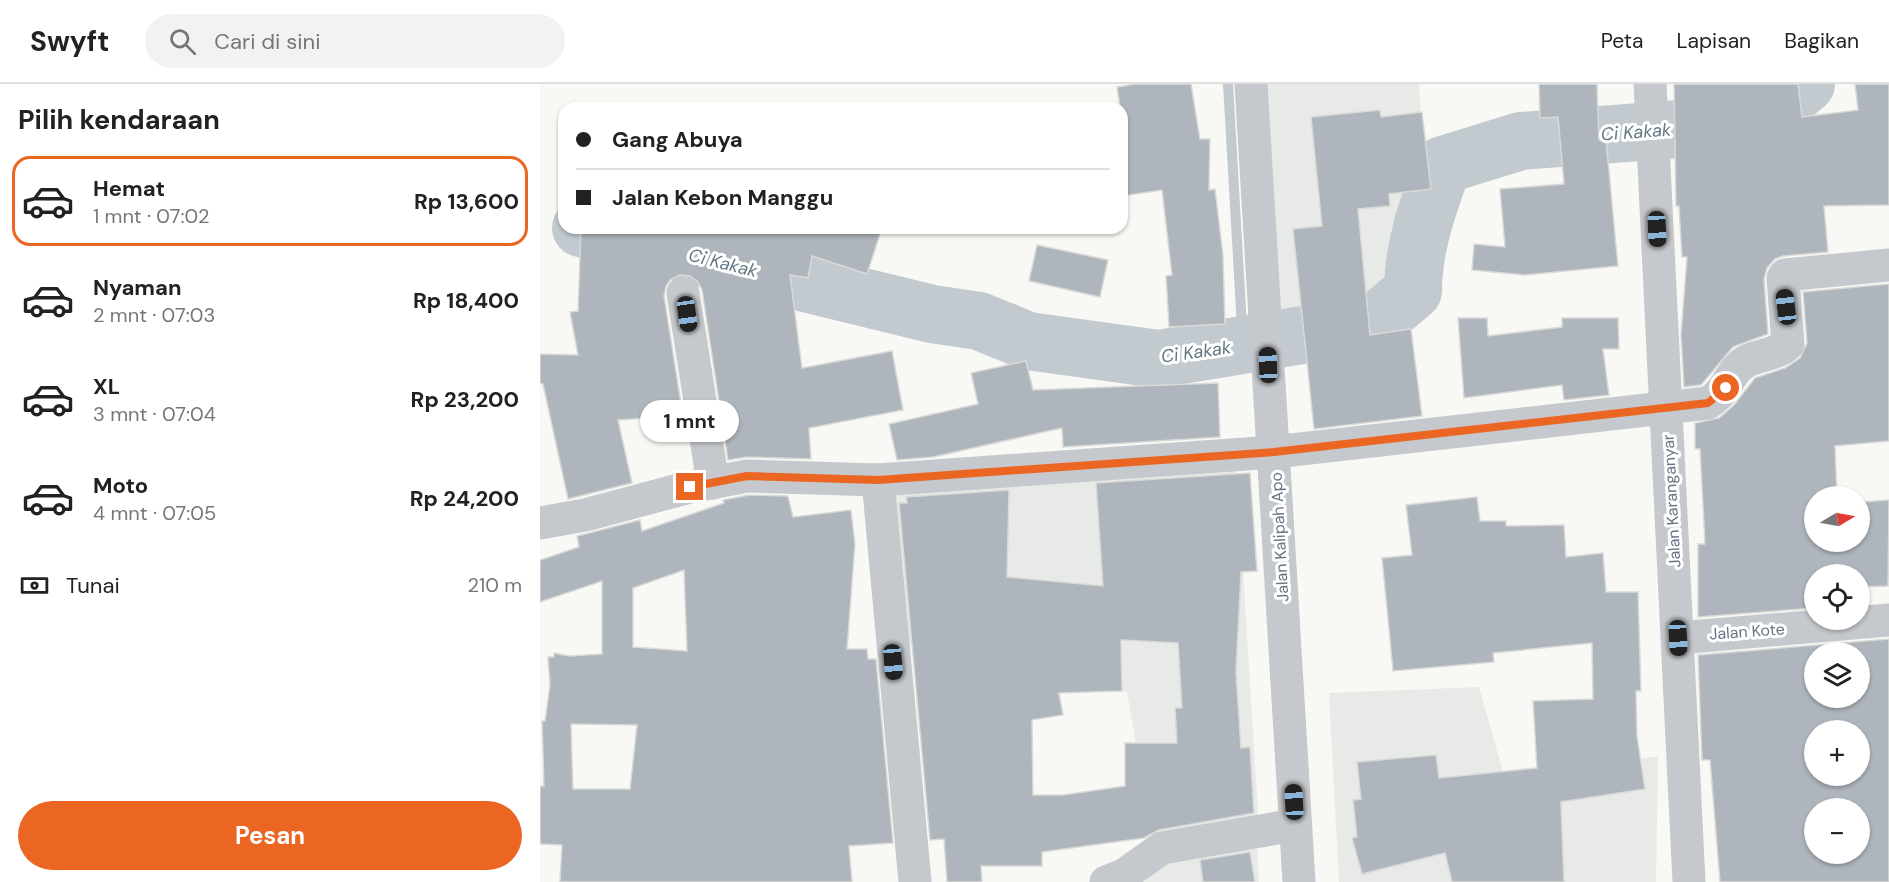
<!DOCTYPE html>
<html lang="id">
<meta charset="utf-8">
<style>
:root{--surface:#fff;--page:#f2f2f2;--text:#222;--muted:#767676;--line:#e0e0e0;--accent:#ea6622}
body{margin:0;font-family:"DM Sans",sans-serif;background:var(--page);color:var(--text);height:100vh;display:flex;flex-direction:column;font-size:22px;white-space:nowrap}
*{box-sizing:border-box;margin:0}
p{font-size:20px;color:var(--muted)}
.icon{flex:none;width:33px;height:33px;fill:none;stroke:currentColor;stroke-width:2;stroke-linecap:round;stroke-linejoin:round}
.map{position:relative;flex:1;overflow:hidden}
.side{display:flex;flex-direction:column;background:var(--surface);width:540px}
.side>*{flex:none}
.hud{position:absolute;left:18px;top:18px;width:570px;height:132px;border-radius:18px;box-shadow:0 2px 4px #0004;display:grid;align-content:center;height:132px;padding:0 18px;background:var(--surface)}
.needle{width:39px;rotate:80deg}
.buttons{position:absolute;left:1264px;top:402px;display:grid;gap:12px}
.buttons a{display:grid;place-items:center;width:66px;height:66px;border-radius:50%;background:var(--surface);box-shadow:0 2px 4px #0004;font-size:30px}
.end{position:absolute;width:27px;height:27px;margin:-14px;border:8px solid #ea6622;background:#fff;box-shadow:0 0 0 3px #fff}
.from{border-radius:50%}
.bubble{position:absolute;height:42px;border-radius:21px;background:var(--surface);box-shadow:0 2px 4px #0004;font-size:20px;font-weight:700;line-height:42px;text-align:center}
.car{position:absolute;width:18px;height:36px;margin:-18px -9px;border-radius:8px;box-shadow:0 0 4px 2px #0007;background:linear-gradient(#222 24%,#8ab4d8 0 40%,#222 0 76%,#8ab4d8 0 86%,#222 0)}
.hud b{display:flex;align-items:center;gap:21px;height:57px;font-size:22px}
.hud b+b{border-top:2px solid var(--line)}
.hud i{width:15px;height:15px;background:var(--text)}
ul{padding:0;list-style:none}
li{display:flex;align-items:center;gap:18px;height:90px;margin:0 12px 9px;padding:0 6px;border:3px solid transparent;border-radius:18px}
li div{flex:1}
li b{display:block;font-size:22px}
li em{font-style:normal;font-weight:700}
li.selected{border-color:var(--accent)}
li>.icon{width:54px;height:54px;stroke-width:1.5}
h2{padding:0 18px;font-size:27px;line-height:72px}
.pay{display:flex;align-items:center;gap:15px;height:66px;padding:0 18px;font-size:22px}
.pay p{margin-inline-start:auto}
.action{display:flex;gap:12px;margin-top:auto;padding:12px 18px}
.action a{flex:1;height:69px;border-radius:36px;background:var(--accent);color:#fff;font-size:24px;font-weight:700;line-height:69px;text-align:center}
header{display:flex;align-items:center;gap:36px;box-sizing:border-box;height:84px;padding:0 30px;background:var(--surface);border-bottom:2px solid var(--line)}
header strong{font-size:28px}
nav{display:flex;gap:33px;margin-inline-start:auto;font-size:21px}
.search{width:420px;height:54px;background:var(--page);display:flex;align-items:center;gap:15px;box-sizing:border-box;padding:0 21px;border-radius:33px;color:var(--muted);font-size:22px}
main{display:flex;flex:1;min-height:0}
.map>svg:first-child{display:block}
.built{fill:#e8eae8}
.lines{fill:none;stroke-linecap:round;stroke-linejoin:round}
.stream{stroke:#c2cad0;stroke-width:10}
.river{stroke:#c2cad0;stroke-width:58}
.building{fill:#aeb5bc;stroke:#d9dad7;stroke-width:1.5;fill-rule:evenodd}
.minor{stroke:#c5c8cc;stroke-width:33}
.tertiary{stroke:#c5c8cc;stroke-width:33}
.route{stroke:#ea6622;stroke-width:8}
.labels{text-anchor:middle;stroke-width:6;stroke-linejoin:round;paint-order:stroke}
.street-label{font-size:16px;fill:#667587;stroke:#fff}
.water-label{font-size:18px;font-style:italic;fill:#627783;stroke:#fff}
</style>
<header>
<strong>Swyft</strong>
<div class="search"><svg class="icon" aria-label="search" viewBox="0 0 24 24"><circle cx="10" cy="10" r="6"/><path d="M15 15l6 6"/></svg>Cari di sini</div>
<nav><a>Peta</a><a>Lapisan</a><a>Bagikan</a></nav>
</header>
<main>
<section class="side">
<h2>Pilih kendaraan</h2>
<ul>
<li class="selected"><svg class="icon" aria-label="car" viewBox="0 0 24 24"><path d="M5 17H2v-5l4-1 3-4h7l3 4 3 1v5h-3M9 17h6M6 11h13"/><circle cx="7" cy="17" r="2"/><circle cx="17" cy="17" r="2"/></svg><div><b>Hemat</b><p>1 mnt · 07:02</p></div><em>Rp 13,600</em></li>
<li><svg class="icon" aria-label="car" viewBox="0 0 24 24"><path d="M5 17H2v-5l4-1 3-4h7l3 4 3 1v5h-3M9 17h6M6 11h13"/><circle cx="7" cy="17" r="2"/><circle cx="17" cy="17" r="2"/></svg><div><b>Nyaman</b><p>2 mnt · 07:03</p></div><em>Rp 18,400</em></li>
<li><svg class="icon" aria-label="car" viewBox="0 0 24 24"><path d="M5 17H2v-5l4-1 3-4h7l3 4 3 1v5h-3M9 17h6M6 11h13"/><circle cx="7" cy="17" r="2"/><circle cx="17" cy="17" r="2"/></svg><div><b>XL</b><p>3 mnt · 07:04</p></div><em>Rp 23,200</em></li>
<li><svg class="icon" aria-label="car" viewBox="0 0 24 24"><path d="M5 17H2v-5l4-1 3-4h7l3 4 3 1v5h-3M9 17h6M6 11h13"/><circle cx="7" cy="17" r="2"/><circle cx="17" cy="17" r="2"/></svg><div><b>Moto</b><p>4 mnt · 07:05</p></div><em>Rp 24,200</em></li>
</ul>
<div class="pay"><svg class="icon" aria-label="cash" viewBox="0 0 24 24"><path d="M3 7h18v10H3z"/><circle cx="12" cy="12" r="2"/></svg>Tunai<p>210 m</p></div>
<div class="action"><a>Pesan</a></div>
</section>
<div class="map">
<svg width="1349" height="798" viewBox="0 0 1349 798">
<rect width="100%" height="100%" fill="#f8f8f5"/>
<!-- built -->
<g class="built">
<path d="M727,0H879L884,96L875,179L848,214L741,231Z"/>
<path d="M696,375L719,744L613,758L587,608L453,598L451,567L353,559L335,401Z"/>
<path d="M939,603L965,695L1118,672L1116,798H799L789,609Z"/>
<path d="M717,760L719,798H575L602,774Z"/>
</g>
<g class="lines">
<!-- stream -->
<path class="stream" d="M688,0L703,261"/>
<!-- river -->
<path class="river" d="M41,144L392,230L439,237L488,257L618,275L835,239L873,207C873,164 888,121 903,81L981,57L1166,43L1233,27L1266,0"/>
</g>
<!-- building -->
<g class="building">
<path d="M595,0H651L660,55H670L669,106L675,105L683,171L685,240L629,243L626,192L632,191L622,106L582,112V64L586,63L577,3Z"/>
<path d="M999,0H1057L1059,56L1066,55L1078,182L985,191L932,186L934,160L965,163L960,105L1024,100L1018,33L1000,34Z"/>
<path d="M1134,0H1258L1262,33L1318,26L1315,0H1349V121L1284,122L1288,168L1243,172L1235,175L1227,184L1224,195L1228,250L1193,263L1161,301L1144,303L1141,251L1147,173H1142L1139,122H1136Z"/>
<path d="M840,26L841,33L882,28L891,105L849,110L850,122L818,125L830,251L871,245L882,332L774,345L753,145L782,142L771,33Z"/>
<path d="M41,144H342L327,190L272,172L268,194L250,191L262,284L352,267L363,326L269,344L271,375L207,373L188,376L162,206L158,198L150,192L140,191L131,195L126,202L124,212L143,332L78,336L92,399L28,415L3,300L0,299V270L38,271L30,228L38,227Z"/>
<path d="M497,161L568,176L560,213L489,197Z"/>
<path d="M1349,200V357L1295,362L1297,412H1275V458H1320V418L1349,416L1348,502L1320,503V490H1275V524L1158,533V460H1165L1160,365H1155V339L1179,334L1194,321L1215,294L1245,284L1260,274L1267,259L1263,208Z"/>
<path d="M918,234H947L948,252L1022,243V234H1078L1079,265H1063L1069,311L1024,316L1022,301L924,314Z"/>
<path d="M486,277L493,306L678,299L680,353L523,363L522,344L393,373L357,376L349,340L438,320L431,289Z"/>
<path d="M710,389L717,487L701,488L696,588L701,664L710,663L714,729L619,746L604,754L502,768V782H441L442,798H407L404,755L390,756L359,419H367L366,413L469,406L467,493L563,502L556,399ZM581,556L638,559L642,624H635L637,659H585V702L523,711H493L492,636L523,631L519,609L582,607Z"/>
<path d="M209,411L248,412L253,433L311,426L315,460L307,565H327L328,575H336L353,759L309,762L312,798H20L22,761L0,760V702H4L2,637H5L10,601L8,573H14V569L29,572L62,570V497L0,518V476L39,463L37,452L100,436L102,447L184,419L183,416ZM144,486L147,567L93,563V504ZM31,640L97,641L90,705H33Z"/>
<path d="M937,413L940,437H966V442L1024,441L1026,473L1063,469L1066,508H1098L1101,607H1096L1097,652L1105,705L1021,718L1024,798H912L905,769L822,790L812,754L817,753L813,716L821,715L817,678L896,671L899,694L997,684L993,617L1053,615L1052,559L953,569L954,578L853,587L842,474L872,471L866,421Z"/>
<path d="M1349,555V798H1180L1170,676H1162L1158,571ZM1275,568H1320V614H1275ZM1275,646H1320V692H1275ZM1275,724H1320V770H1275Z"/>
<path d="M710,768L715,798H663L660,776Z"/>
</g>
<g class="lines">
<!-- minor -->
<g class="minor">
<path d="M1110,0L1149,798"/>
<path d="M143,209L173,399"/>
<path d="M338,396L375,798"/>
<path d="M0,439L45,431L150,403L207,392L338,396L734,368L1168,319C1188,306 1187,294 1200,282C1212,270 1235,273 1248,260L1243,194L1245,191L1349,181"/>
<path d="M1138,554L1349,536"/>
<path d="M566,798L584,791L622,764L755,741"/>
</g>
<!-- tertiary -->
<path class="tertiary" d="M711,0L759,798"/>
</g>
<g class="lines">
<!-- route -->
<path class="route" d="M150,403L207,392L338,396L734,368L1168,319L1186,304"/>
</g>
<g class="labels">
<!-- street labels -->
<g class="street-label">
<text transform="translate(1131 417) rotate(-93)" y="6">Jalan Karanganyar</text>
<text transform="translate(739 453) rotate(-93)" y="6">Jalan Kalipah Apo</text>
<text transform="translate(1207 547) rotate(-4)" y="6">Jalan Kote</text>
</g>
<!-- water labels -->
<g class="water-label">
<text transform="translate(1096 48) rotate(-4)" y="6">Ci Kakak</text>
<text transform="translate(183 179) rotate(14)" y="6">Ci Kakak</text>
<text transform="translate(656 268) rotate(-8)" y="6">Ci Kakak</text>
</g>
</g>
</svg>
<div class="buttons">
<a><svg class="needle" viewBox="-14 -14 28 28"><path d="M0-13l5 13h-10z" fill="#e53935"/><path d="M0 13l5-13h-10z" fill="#767676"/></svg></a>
<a><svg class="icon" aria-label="locate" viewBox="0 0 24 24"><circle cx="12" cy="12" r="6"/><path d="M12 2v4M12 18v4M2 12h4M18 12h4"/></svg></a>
<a><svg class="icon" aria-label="layers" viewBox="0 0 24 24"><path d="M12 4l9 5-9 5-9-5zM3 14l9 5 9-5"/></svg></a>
<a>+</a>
<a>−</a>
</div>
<i class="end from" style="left:1186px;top:304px"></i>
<i class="end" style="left:150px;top:403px"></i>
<div class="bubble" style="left:100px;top:316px;width:99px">1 mnt</div>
<i class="car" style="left:1117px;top:145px;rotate:177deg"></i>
<i class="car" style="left:1246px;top:223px;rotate:353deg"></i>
<i class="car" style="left:147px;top:230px;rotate:172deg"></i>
<i class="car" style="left:728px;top:281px;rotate:358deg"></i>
<i class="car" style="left:1138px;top:554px;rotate:177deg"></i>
<i class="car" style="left:353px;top:578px;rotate:175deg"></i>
<i class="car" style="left:754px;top:718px;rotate:357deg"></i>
<div class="hud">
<b><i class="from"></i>Gang Abuya</b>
<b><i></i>Jalan Kebon Manggu</b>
</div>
</div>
</main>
